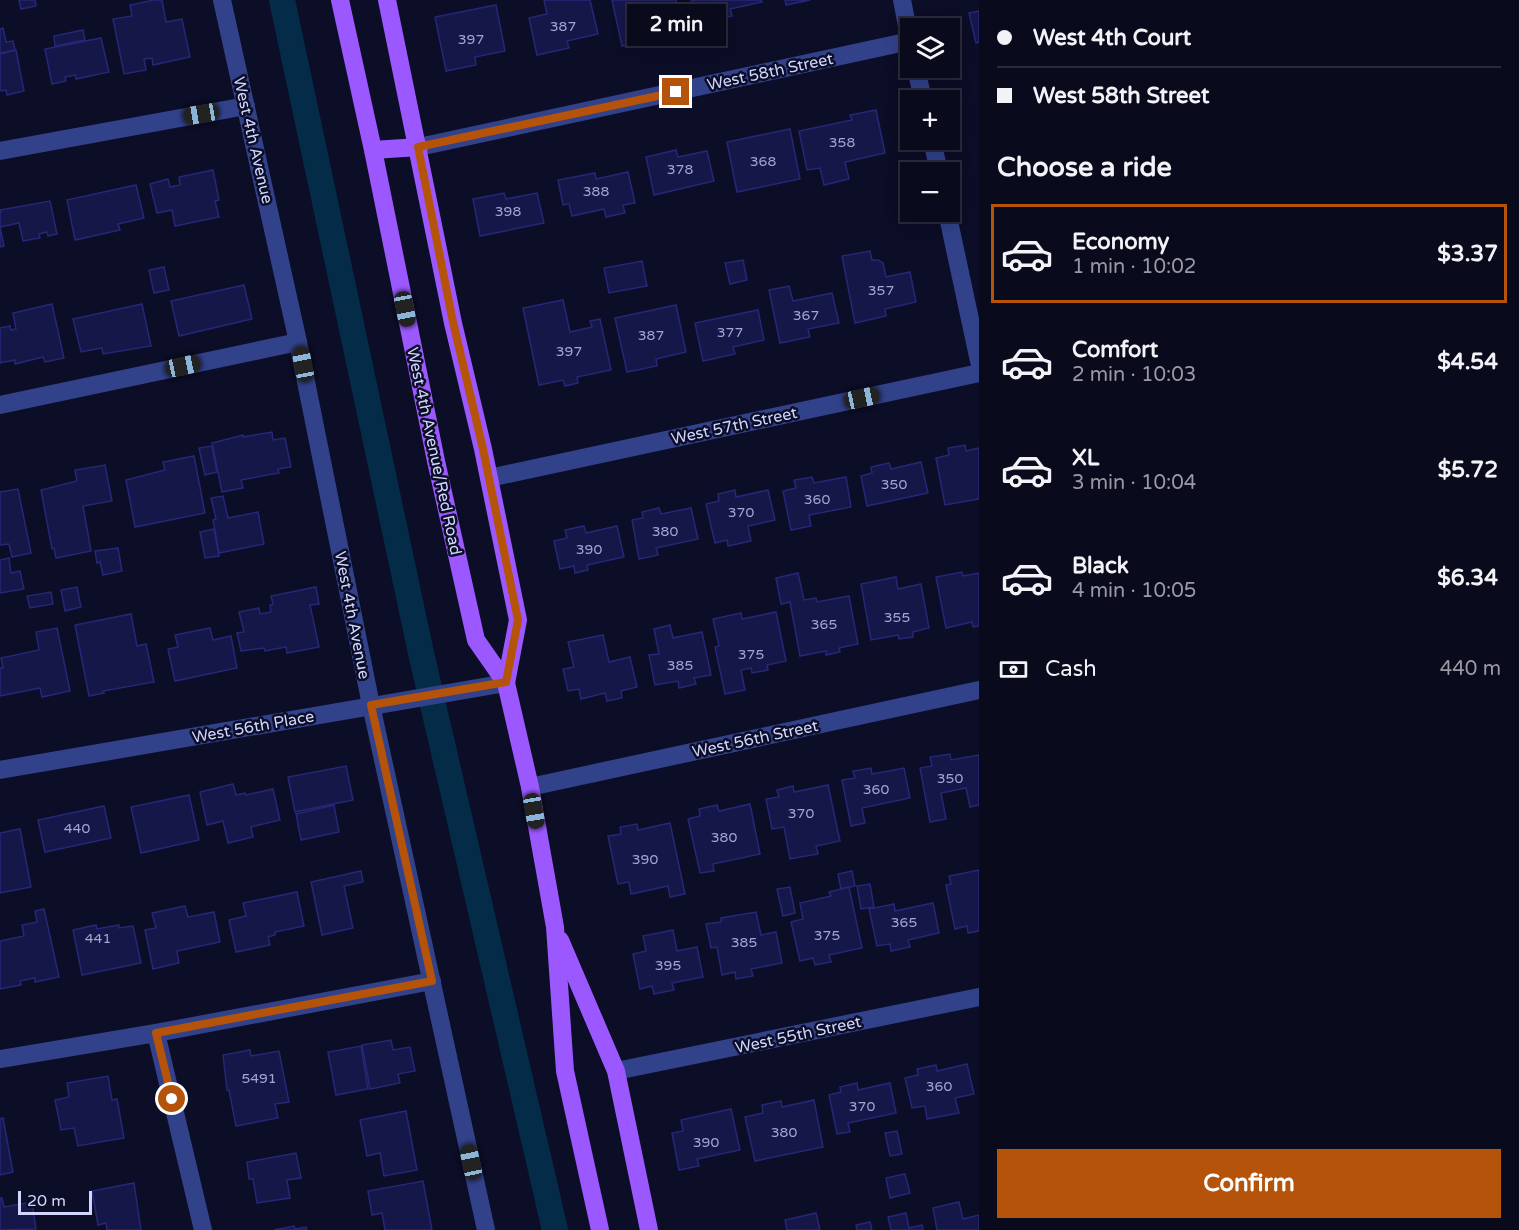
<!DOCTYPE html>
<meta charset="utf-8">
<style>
:root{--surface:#090a1c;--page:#121325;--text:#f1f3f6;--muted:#999aa3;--line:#292b3b;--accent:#b45309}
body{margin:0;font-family:"Varela Round",sans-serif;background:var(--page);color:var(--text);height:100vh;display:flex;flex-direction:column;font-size:22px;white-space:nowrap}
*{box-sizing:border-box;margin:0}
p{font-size:20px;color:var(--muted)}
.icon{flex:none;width:33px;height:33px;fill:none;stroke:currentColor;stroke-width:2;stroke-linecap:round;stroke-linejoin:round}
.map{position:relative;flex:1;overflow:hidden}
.sheet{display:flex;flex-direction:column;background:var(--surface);width:540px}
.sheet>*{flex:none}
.guide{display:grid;align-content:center;height:132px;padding:0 18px;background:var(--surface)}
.tools{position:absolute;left:900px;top:18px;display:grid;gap:12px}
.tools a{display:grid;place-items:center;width:60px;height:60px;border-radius:0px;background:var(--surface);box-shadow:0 3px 15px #0003,0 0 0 2px var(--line);font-size:30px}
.scale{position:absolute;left:18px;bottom:15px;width:74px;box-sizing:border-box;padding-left:6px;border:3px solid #d1d6ff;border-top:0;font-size:16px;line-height:21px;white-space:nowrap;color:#d1d6ff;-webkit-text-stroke:4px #0c0d26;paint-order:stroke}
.end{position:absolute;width:27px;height:27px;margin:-14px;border:8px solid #b45309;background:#fff;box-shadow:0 0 0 3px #fff}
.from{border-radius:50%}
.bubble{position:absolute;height:42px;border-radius:0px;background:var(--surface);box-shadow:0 3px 15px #0003,0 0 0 2px var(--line);font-size:20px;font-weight:800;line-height:42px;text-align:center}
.car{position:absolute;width:18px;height:36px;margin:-18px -9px;border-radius:8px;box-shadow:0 0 4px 2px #0007;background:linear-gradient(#222 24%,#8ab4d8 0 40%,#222 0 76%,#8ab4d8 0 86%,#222 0)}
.guide b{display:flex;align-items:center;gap:21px;height:57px;font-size:22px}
.guide b+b{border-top:2px solid var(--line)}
.guide i{width:15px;height:15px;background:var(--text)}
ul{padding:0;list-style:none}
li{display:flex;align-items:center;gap:18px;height:99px;margin:0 12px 9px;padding:0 6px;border:3px solid transparent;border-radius:0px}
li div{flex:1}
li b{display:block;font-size:22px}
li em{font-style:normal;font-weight:800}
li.current{border-color:var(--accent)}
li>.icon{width:54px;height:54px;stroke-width:1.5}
h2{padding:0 18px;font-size:27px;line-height:72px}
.pay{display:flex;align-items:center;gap:15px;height:66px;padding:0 18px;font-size:22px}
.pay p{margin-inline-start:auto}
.button{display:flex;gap:12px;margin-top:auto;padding:12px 18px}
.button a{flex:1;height:69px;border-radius:0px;background:var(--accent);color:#fff;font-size:24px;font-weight:800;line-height:69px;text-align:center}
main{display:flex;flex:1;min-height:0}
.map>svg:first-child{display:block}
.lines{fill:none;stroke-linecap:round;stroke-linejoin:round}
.canal{stroke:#042b47;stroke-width:26}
.building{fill:#161749;stroke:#262777;stroke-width:1.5}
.minor{stroke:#32428a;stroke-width:18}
.major{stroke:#9c58ff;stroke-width:18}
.route{stroke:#b45309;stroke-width:8}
.labels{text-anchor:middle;stroke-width:5;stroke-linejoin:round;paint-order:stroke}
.number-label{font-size:14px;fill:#a2a6d2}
.street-label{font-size:16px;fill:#d1d6ff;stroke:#0c0d26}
</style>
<main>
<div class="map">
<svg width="979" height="1230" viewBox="0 0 979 1230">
<rect width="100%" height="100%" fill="#0c0d26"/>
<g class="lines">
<!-- canal -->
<path class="canal" d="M282,0L421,653L555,1230"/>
</g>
<!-- building -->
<g class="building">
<path d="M19,0H35L36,6L21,9Z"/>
<path d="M154,0H162L166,22L182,19L190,57L153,65L152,58L144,59L146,70L124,74L113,19L132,16L130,5Z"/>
<path d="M544,0H590L598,34L567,41L569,48L537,55L529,18L547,14Z"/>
<path d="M612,0H676L681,22L661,26L664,37L622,46Z"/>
<path d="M695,0H761L762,2L730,9L732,16L703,22L701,14L695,16L691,1Z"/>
<path d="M785,0H810L786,5Z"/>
<path d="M496,5L505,51L475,57L476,65L446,71L435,17Z"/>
<path d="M979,11V42L976,43L969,13Z"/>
<path d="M3,28L6,42L13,41L15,50L0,53V29Z"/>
<path d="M83,30L85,40L55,46L54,36Z"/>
<path d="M101,38L109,72L76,79L75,75L65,77L66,81L52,84L45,49Z"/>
<path d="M16,50L24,91L7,95L6,90L0,91V54Z"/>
<path d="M876,110L885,153L845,162L849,179L824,185L820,168L807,170L799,131L852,120L850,115Z"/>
<path d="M790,129L800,179L737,192L727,142Z"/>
<path d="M676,150L678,157L707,151L714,181L654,195L646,157Z"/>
<path d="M213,170L219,200L215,201L219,217L175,226L172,210L157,213L150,184L168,179L170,187L180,185L179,177Z"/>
<path d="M628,172L635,203L623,205L625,213L606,217L604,209L572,216L569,204L563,205L558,180L595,173L596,179Z"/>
<path d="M136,185L144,218L118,224L120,230L75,240L67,200Z"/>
<path d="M504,193L506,199L537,193L544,223L480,236L473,199Z"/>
<path d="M50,201L57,234L48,236L47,232L39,234L40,238L23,241L19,223L0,227L4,246L0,247V212H1L0,210Z"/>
<path d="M870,251L872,260H878L883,263L886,277L910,272L916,302L885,309L886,316L855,323L842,256Z"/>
<path d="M743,260L747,280L730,284L725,263Z"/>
<path d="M642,261L647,286L609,293L604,268Z"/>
<path d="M164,267L169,290L154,293L149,270Z"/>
<path d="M244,285L252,319L179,336L171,301Z"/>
<path d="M789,286L793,301L832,293L839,323L808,329L810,337L780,343L769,290Z"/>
<path d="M563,300L570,332L592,327L590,321L600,319L611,370L577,377L578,383L565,386L563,380L539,385L523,308Z"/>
<path d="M52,304L64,358L45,362L43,357L15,364V360L0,363V328L10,326L11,330L16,329L13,313Z"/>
<path d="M142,304L151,346L103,354L102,348L81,352L73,319Z"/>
<path d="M676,305L686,352L656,359L657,366L627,372L615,318Z"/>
<path d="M758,310L764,340L733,347L735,354L703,361L695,323Z"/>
<path d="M272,432L273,440L285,438L291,467L278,469L279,473L241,480L243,488L222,492L212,443L243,435V437Z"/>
<path d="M965,445L966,451L979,448V499L945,505L936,458L949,455L948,448Z"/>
<path d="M212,446L217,472L205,475L199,448Z"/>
<path d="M194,456L205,513L135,527L126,480L165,470L163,462Z"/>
<path d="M921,462L928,493L867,506L861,476L872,473L871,467L889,463L891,469Z"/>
<path d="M105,465L112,501L83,506L91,551L56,558L54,548L52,549L41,490L77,481L75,470Z"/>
<path d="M812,477L814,483L846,477L851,507L809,515L811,526L791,530L783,491L796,488L794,480Z"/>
<path d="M18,489L31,553L12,557L9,544L0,545V492Z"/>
<path d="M735,490L736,497L768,490L775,520L748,526L751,541L728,546L727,540L715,543L706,504L719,501L718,494Z"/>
<path d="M223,496L228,518L258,512L264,544L219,553L213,520L216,519L211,498Z"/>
<path d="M659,508L661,514L691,508L698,539L656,548L658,555L639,559L632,520L643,518L642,512Z"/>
<path d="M584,526L586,533L617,526L624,557L587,565L588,570L575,573L574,566L560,569L554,541L567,538L565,530Z"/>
<path d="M214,529L219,556L205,558L200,532Z"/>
<path d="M118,548L122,571L103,575L100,562L97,563L95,551Z"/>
<path d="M9,558L11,573L20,571L24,589L0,593V560Z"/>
<path d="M962,572L963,576L979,573V626L973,627L972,622L946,628L936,577Z"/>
<path d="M798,573L804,600L816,598L817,602L849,596L858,644L839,648L840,652L826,655V651L800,656L790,602L781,604L776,578Z"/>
<path d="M896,577L898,589L921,584L929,628L913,632V637L899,639L898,635L871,640L861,584Z"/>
<path d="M77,587L81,607L65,611L61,590Z"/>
<path d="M316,587L319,604L310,605L319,647L287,653L286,647L265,651L264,648L241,651L237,633L244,632L239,612L259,608L260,614L271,612L270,605L273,604L271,596Z"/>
<path d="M51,592L53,604L30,608L27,596Z"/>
<path d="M776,612L786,661L767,665L768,670L752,673L751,668L741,670L745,690L725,694L715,647L719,646L713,619L741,613L742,619Z"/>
<path d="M131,614L137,646L146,644L154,682L103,691L104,693L89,696L75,625Z"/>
<path d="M670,625L673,638L702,632L711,675L694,678L696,684L679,688L678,681L655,685L649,655L659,654L654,629Z"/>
<path d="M57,628L70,691L42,697L40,688L0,696V668H3L1,658L39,650L36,632Z"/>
<path d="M210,628L213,640L231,636L237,668L175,681L168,649L178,647L175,635Z"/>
<path d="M603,635L609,662L630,657L637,687L621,691L622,698L607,701L605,693L581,699L579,689L568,691L563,669L574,667L568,642Z"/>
<path d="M950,754L951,760L979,755V805L970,807L966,788L941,793L946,819L930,822L920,768L932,766L930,757Z"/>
<path d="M346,766L353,800L295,812L288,777Z"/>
<path d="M871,768L872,774L904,768L910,798L862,808L865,823L851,826L842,780L855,778L853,771Z"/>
<path d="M233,784L236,795L245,793L246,795L273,789L280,820L251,827L253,837L228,843L223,821L207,825L200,792Z"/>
<path d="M828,785L840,841L816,846L818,854L790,859L784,827L772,829L766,799L779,797L777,790L793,786L794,792Z"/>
<path d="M189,795L199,840L141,853L131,807Z"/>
<path d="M750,804L760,854L713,864L714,871L700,873L688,819L700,816L699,809L717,805L719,811Z"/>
<path d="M334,805L339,832L301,840L296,814Z"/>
<path d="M104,806L111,838L45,852L38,820Z"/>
<path d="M670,823L685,894L670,897L668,886L631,894L629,882L618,884L608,836L621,834L620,827L637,824L638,830Z"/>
<path d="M20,829L31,887L0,893V833Z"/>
<path d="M979,870V931L968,933L967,926L955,929L946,885L951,884L949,876Z"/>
<path d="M361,871L363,882L344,886L353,928L322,935L311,882Z"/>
<path d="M852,871L855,886L841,889L838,874Z"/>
<path d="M870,884L874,907L861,909L857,886Z"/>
<path d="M790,887L795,913L783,916L777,889Z"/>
<path d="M849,887L862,948L829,955L831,962L815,965L813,958L800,961L791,922L803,919L800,903L831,896L829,892Z"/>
<path d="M297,892L304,926L275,932V935L268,937L270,945L236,952L229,920L246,916L243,903Z"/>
<path d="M933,903L939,933L908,940L910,947L891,951L890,944L877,946L869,909L894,904L895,911Z"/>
<path d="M185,906L188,917L214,912L220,942L177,951L179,963L153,969L145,930L156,928L152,913Z"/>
<path d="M44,909L59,977L35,982V978L20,981L21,985L0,989V941L24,936L22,925L37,922L35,911Z"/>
<path d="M756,912L761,935L776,932L782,963L751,969L753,976L736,979L735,972L722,975L717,947L711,948L706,924L721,922V918Z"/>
<path d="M96,925L97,929L119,925V928L133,926L141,963L82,975L73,930Z"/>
<path d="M673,930L677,951L697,947L703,977L672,983L674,990L654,994L652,986L640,989L633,954L646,951L643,936Z"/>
<path d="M391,1040L393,1050L410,1047L415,1071L398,1074L400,1083L370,1089L362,1045Z"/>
<path d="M361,1046L368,1089L336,1095L328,1052Z"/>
<path d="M250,1050L251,1056L279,1051L289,1102L275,1104L278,1118L236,1126L229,1090H227L223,1055Z"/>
<path d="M967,1064L974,1094L955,1098L959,1113L927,1119L925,1106L912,1108L905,1078L918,1075L917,1069L936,1065L937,1071Z"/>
<path d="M108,1076L112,1100L117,1099L124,1138L78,1146L74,1128L61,1130L55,1100L69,1097L67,1083Z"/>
<path d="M857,1083L858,1090L890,1083L896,1113L848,1123L850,1132L837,1134L829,1095L841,1092L840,1087Z"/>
<path d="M814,1100L823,1147L755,1161L745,1117L763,1113L762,1105L781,1101L782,1107Z"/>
<path d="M731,1109L740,1150L697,1159L699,1166L679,1170L672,1133L683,1131L681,1120Z"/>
<path d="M406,1111L417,1170L384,1176L380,1153L367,1156L360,1120Z"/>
<path d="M3,1118L13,1172L0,1175V1119Z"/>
<path d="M897,1131L902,1154L890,1156L885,1133Z"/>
<path d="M296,1153L301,1178L287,1180L290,1198L257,1203L253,1179H249L247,1162Z"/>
<path d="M905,1174L910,1193L890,1198L886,1178Z"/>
<path d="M423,1181L432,1230H385L382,1213L372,1215L368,1191Z"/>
<path d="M134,1183L141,1230H107L106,1223L98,1225L92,1191Z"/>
<path d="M0,1198H2L4,1207L32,1202L36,1229L0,1230Z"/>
<path d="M959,1202L963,1219L979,1215V1230H937L933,1208Z"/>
<path d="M816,1213L820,1230H787L785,1220Z"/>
<path d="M906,1213L909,1228L922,1225L923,1230H891L888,1217Z"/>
<path d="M870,1222L872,1230H857L856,1225Z"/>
<path d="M294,1226L295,1229L306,1227L307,1230H274Z"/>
</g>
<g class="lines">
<!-- minor -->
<g class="minor">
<path d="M222,0L298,342L371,705L486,1230"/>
<path d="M916,68L923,100"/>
<path d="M932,140L939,172"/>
<path d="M419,147L910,41L902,0"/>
<path d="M0,151L246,106"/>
<path d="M947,212L979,361"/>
<path d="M0,405L298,342"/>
<path d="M489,478L979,373"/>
<path d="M0,770L506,683"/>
<path d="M530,787L979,690"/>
<path d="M156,1033L203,1230"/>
<path d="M0,1059L156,1033L432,981"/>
<path d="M616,1071L979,997"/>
</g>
<!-- major -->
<g class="major">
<path d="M340,0L373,150L436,461L476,640L506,683L530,787L555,927L565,1071L600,1230"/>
<path d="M387,0L453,323L483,449L518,620L506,683"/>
<path d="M373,150L419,147"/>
<path d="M560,940L616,1071L649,1230"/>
</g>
</g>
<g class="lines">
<!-- route -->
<path class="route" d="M172,1099L156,1033L432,981L371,705L506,682L518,620L483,449L453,322L418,147L676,92"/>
</g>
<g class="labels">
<!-- number labels -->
<g class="number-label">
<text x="563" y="31">387</text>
<text x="471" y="44">397</text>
<text x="842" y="147">358</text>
<text x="763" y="166">368</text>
<text x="680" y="174">378</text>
<text x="596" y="196">388</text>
<text x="508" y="216">398</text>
<text x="881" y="295">357</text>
<text x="806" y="320">367</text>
<text x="730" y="337">377</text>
<text x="651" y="340">387</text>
<text x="569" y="356">397</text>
<text x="894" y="489">350</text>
<text x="817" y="504">360</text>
<text x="741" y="517">370</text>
<text x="665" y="536">380</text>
<text x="589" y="554">390</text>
<text x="897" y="622">355</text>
<text x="824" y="629">365</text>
<text x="751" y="659">375</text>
<text x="680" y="670">385</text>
<text x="950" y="783">350</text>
<text x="876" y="794">360</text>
<text x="801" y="818">370</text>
<text x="77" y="833">440</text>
<text x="724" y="842">380</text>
<text x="645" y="864">390</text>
<text x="904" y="927">365</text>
<text x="827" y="940">375</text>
<text x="98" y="943">441</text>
<text x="744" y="947">385</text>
<text x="668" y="970">395</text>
<text x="259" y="1083">5491</text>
<text x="939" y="1091">360</text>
<text x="862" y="1111">370</text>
<text x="784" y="1137">380</text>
<text x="706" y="1147">390</text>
</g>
<!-- street labels -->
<g class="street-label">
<text transform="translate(770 71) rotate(-12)" y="6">West 58th Street</text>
<text transform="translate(254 140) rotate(77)" y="6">West 4th Avenue</text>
<text transform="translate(734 425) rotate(-12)" y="6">West 57th Street</text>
<text transform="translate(435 451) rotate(78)" y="6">West 4th Avenue/Red Road</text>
<text transform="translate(353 615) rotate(79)" y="6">West 4th Avenue</text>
<text transform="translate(253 726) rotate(-10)" y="6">West 56th Place</text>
<text transform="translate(755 738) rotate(-12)" y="6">West 56th Street</text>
<text transform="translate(798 1034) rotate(-12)" y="6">West 55th Street</text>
</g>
</g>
</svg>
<div class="tools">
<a><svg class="icon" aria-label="layers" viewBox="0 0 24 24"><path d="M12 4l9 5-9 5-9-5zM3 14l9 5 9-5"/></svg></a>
<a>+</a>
<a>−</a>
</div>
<div class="scale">20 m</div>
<i class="end from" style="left:172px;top:1099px"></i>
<i class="end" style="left:676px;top:92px"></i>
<div class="bubble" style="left:627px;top:4px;width:99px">2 min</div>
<i class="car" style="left:201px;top:114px;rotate:260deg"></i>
<i class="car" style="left:405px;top:309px;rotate:169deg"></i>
<i class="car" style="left:303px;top:364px;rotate:349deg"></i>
<i class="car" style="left:183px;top:366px;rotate:78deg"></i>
<i class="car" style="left:862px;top:398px;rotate:78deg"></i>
<i class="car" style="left:534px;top:811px;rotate:170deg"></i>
<i class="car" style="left:471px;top:1162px;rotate:348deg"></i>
</div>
<section class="sheet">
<div class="guide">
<b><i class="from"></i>West 4th Court</b>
<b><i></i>West 58th Street</b>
</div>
<h2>Choose a ride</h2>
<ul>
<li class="current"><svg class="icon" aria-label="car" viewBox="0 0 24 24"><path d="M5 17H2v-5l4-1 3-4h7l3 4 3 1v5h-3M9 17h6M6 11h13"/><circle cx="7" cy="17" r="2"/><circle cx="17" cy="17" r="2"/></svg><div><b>Economy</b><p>1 min · 10:02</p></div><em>$3.37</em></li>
<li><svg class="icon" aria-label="car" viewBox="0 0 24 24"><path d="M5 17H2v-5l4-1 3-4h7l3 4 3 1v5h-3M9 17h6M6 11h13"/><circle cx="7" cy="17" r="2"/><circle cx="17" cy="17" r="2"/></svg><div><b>Comfort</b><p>2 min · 10:03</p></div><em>$4.54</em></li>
<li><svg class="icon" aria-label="car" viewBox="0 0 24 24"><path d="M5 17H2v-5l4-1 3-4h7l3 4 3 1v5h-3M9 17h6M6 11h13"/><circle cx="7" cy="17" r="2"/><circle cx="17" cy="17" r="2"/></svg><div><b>XL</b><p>3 min · 10:04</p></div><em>$5.72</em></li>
<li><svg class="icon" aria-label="car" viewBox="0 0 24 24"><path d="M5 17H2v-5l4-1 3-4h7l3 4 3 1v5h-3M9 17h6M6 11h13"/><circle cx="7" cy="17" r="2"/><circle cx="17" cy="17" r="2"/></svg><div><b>Black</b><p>4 min · 10:05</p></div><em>$6.34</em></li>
</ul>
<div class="pay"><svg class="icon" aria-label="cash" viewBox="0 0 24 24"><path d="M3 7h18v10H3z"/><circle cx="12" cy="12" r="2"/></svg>Cash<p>440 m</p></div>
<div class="button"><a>Confirm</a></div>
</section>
</main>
